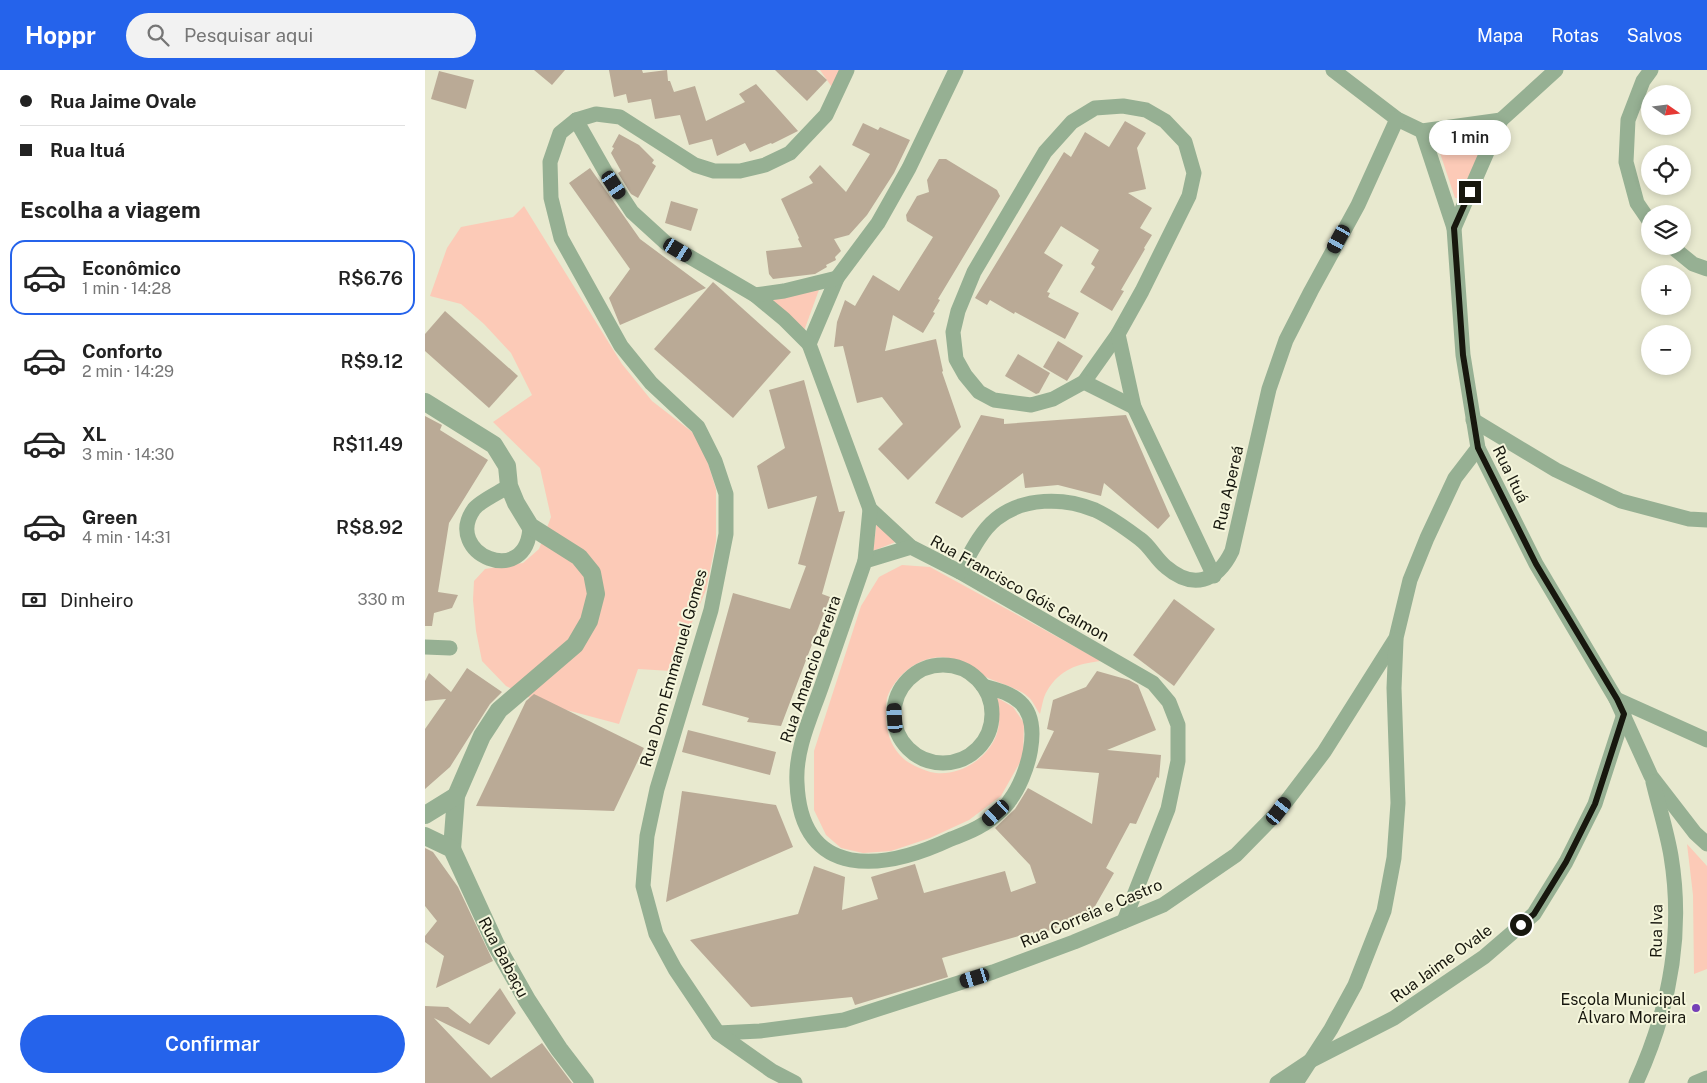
<!DOCTYPE html>
<html lang="pt">
<meta charset="utf-8">
<style>
:root{--surface:#fff;--page:#f2f2f2;--text:#222;--muted:#767676;--line:#e0e0e0;--accent:#2563eb}
body{margin:0;font-family:"Public Sans",sans-serif;background:var(--page);color:var(--text);height:100vh;display:flex;flex-direction:column;font-size:19px;white-space:nowrap}
*{box-sizing:border-box;margin:0}
p{font-size:16px;color:var(--muted)}
.icon{flex:none;width:28px;height:28px;fill:none;stroke:currentColor;stroke-width:2;stroke-linecap:round;stroke-linejoin:round}
.map{position:relative;flex:1;overflow:hidden}
.sheet{display:flex;flex-direction:column;background:var(--surface);width:425px}
.sheet>*{flex:none}
.hud{display:grid;align-content:center;height:110px;padding:0 20px;background:var(--surface)}
.needle{width:32px;rotate:104deg}
.tools{position:absolute;left:1216px;top:15px;display:grid;gap:10px}
.tools a{display:grid;place-items:center;width:50px;height:50px;border-radius:50%;background:var(--surface);box-shadow:0 2px 8px #0003;font-size:25px}
.end{position:absolute;width:22px;height:22px;margin:-11px;border:6px solid #17170e;background:#fff;box-shadow:0 0 0 2px #fff}
.from{border-radius:50%}
.bubble{position:absolute;height:35px;border-radius:18px;background:var(--surface);box-shadow:0 2px 8px #0003;font-size:16px;font-weight:600;line-height:35px;text-align:center}
.car{position:absolute;width:15px;height:30px;margin:-15px -8px;border-radius:6px;box-shadow:0 0 4px 1px #0007;background:linear-gradient(#222 24%,#8ab4d8 0 40%,#222 0 76%,#8ab4d8 0 86%,#222 0)}
.hud b{display:flex;align-items:center;gap:18px;height:48px;font-size:19px}
.hud b+b{border-top:1px solid var(--line)}
.hud i{width:12px;height:12px;background:var(--text)}
ul{padding:0;list-style:none}
li{display:flex;align-items:center;gap:15px;height:75px;margin:0 10px 8px;padding:0 10px;border:2px solid transparent;border-radius:15px}
li div{flex:1}
li b{display:block;font-size:19px}
li em{font-style:normal;font-weight:600}
li.on{border-color:var(--accent)}
li>.icon{width:45px;height:45px;stroke-width:1.5}
h2{padding:0 20px;font-size:22px;line-height:60px}
.pay{display:flex;align-items:center;gap:12px;height:55px;padding:0 20px;font-size:19px}
.pay p{margin-inline-start:auto}
.button{display:flex;gap:10px;margin-top:auto;padding:10px 20px}
.button a{flex:1;height:58px;border-radius:30px;background:var(--accent);color:#fff;font-size:20px;font-weight:600;line-height:58px;text-align:center}
header{display:flex;align-items:center;gap:30px;box-sizing:border-box;height:70px;padding:0 25px;background:var(--accent);color:#fff}
header strong{font-size:24px}
nav{display:flex;gap:28px;margin-inline-start:auto;font-size:18px}
.search{width:350px;height:45px;background:var(--page);display:flex;align-items:center;gap:12px;box-sizing:border-box;padding:0 18px;border-radius:28px;color:var(--muted);font-size:19px}
main{display:flex;flex:1;min-height:0}
.map>svg:first-child{display:block}
.green{fill:#fccab7}
.building{fill:#baaa96}
.lines{fill:none;stroke-linecap:round;stroke-linejoin:round}
.minor{stroke:#96b093;stroke-width:15}
.tertiary{stroke:#96b093;stroke-width:18}
.route{stroke:#17170e;stroke-width:6}
.poi-dot{fill:#7540b7;stroke:#f5f6dc;stroke-width:2}
.labels{text-anchor:middle;stroke-width:4;stroke-linejoin:round;paint-order:stroke}
.street-label{font-size:16px;fill:#17170e;stroke:#f5f6dc}
.poi-label{font-size:16px;fill:#17170e;stroke:#f5f6dc;text-anchor:end}
</style>
<header>
<strong>Hoppr</strong>
<div class="search"><svg class="icon" aria-label="search" viewBox="0 0 24 24"><circle cx="10" cy="10" r="6"/><path d="M15 15l6 6"/></svg>Pesquisar aqui</div>
<nav><a>Mapa</a><a>Rotas</a><a>Salvos</a></nav>
</header>
<main>
<section class="sheet">
<div class="hud">
<b><i class="from"></i>Rua Jaime Ovale</b>
<b><i></i>Rua Ituá</b>
</div>
<h2>Escolha a viagem</h2>
<ul>
<li class="on"><svg class="icon" aria-label="car" viewBox="0 0 24 24"><path d="M5 17H2v-5l4-1 3-4h7l3 4 3 1v5h-3M9 17h6M6 11h13"/><circle cx="7" cy="17" r="2"/><circle cx="17" cy="17" r="2"/></svg><div><b>Econômico</b><p>1 min · 14:28</p></div><em>R$6.76</em></li>
<li><svg class="icon" aria-label="car" viewBox="0 0 24 24"><path d="M5 17H2v-5l4-1 3-4h7l3 4 3 1v5h-3M9 17h6M6 11h13"/><circle cx="7" cy="17" r="2"/><circle cx="17" cy="17" r="2"/></svg><div><b>Conforto</b><p>2 min · 14:29</p></div><em>R$9.12</em></li>
<li><svg class="icon" aria-label="car" viewBox="0 0 24 24"><path d="M5 17H2v-5l4-1 3-4h7l3 4 3 1v5h-3M9 17h6M6 11h13"/><circle cx="7" cy="17" r="2"/><circle cx="17" cy="17" r="2"/></svg><div><b>XL</b><p>3 min · 14:30</p></div><em>R$11.49</em></li>
<li><svg class="icon" aria-label="car" viewBox="0 0 24 24"><path d="M5 17H2v-5l4-1 3-4h7l3 4 3 1v5h-3M9 17h6M6 11h13"/><circle cx="7" cy="17" r="2"/><circle cx="17" cy="17" r="2"/></svg><div><b>Green</b><p>4 min · 14:31</p></div><em>R$8.92</em></li>
</ul>
<div class="pay"><svg class="icon" aria-label="cash" viewBox="0 0 24 24"><path d="M3 7h18v10H3z"/><circle cx="12" cy="12" r="2"/></svg>Dinheiro<p>330 m</p></div>
<div class="button"><a>Confirmar</a></div>
</section>
<div class="map">
<svg width="1282" height="1013" viewBox="0 0 1282 1013">
<rect width="100%" height="100%" fill="#e8e9cf"/>
<!-- green -->
<g class="green">
<path d="M395,0H417L409,20Z"/>
<path d="M1059,68L1037,128H1030L1011,71Z"/>
<path d="M99,136L197,294L227,331L275,368L291,419V471L281,520L246,601L213,599L194,654L115,633L81,616L57,591L51,561L48,530L49,511L60,499L98,493L114,479L126,447L115,398L68,352L107,325L86,283L59,254L36,234L5,226L22,178L36,157L88,147Z"/>
<path d="M395,217L379,261L347,230Z"/>
<path d="M452,450L473,471L448,481Z"/>
<path d="M477,495L505,497L676,591C652,594 635,599 622,621C618,627 617,637 615,644C611,639 608,630 602,626C595,619 571,612 561,607C547,600 542,591 524,588C498,583 471,603 462,628C461,632 461,638 461,643C460,664 469,686 490,696C497,699 503,702 511,703C539,706 571,683 574,654C574,645 572,636 571,627L588,637L599,653L598,687L576,726L544,750L505,768L466,781L438,783L416,778L401,765L389,740V681L436,536L454,507Z"/>
<path d="M1262,774L1282,796V899L1269,904L1268,825Z"/>
</g>
<!-- building -->
<g class="building">
<path d="M109,0H140L127,15Z"/>
<path d="M184,0H217L218,3L242,0L243,11H245L249,22L270,16L281,51L320,32L314,24L331,14L373,61L347,74L346,73L325,82L320,73L292,86L287,69L264,75L255,45L230,49L226,29L203,33L201,24L189,27Z"/>
<path d="M350,0H391L402,10L382,31Z"/>
<path d="M14,1L49,10L41,39L6,29Z"/>
<path d="M700,51L721,63L712,78L721,119L703,123L727,138L715,158L727,165L719,178L720,179L696,220L699,221L687,241L655,222L670,197L666,194L674,180L636,156L619,183L638,195L622,222L625,223L623,227L654,243L640,269L590,242L589,244L565,230L562,235L550,228L639,82L646,87L660,62L684,77Z"/>
<path d="M438,53L453,60L455,57L485,70L469,103L442,145L424,165L409,169L416,181L410,187L411,190L401,195L402,197L390,204L348,209L344,204L341,181L377,177L373,169L374,168L356,129L388,113L384,107L395,95L421,122L445,84L427,75Z"/>
<path d="M194,64L214,75L229,90L227,93L231,96L213,128L206,124L193,103L196,101L186,83L189,78L187,77Z"/>
<path d="M514,89H521L572,120L575,126L513,229L515,230L508,242L510,243L498,263L468,245L460,281L511,269L518,301L517,302L536,357L483,410L453,379L478,354L457,327L432,333L418,276L409,277L412,252L420,230L430,236L448,205L474,221L508,167L482,151L481,145L492,126L504,122L502,110Z"/>
<path d="M165,98L215,169L281,218L195,255L184,228L205,199L144,113Z"/>
<path d="M246,131L273,139L266,161L240,153Z"/>
<path d="M288,212L366,282L308,348L229,279Z"/>
<path d="M20,241L93,306L64,338L0,281V264Z"/>
<path d="M633,271L658,286L642,311L618,297Z"/>
<path d="M593,284L625,303L614,323L611,324L580,306Z"/>
<path d="M379,310L414,442L420,441L397,524L405,527L356,656L322,652L324,648L277,635L308,523L365,539L381,496L373,494L392,426L343,439L332,396L360,378L344,320Z"/>
<path d="M556,345L579,349V354L701,345L745,446L733,459L679,413L676,426L633,415L600,418L598,403L537,448L510,433Z"/>
<path d="M0,346L17,355L15,360L63,390L24,453L13,522L33,525L27,538L9,543L7,556H0Z"/>
<path d="M749,529L790,559L749,616L708,585Z"/>
<path d="M42,598L77,622L65,634L25,697L0,719V659L21,629L0,631V611L4,603L26,622Z"/>
<path d="M672,601L704,610L713,615L731,660L682,680L736,685L734,708L732,707L711,754L705,753L681,798L689,803L665,845L609,866L608,862L517,888L523,907L430,935L427,927L326,937L265,870L373,844L389,796L420,807L417,840L453,829L446,807L490,794L499,823L580,801L586,822L611,813L605,795L570,758L590,739L603,718L667,754L674,703L611,698L629,661L622,659L628,630L661,617Z"/>
<path d="M109,624L219,678L189,741L51,736L101,631Z"/>
<path d="M263,660L351,682L345,705L257,682Z"/>
<path d="M257,721L351,735L368,777L241,832Z"/>
<path d="M0,778L8,782L33,817L68,891L11,918L19,886L0,872V866L12,851L0,836Z"/>
<path d="M75,918L91,943L64,975L9,948L66,1008L117,973L147,1013H0V936L23,937L45,954Z"/>
</g>
<g class="lines">
<!-- minor -->
<g class="minor">
<path d="M531,0L484,98L453,153L412,208L384,274L445,439L486,477L535,502L728,613L744,632L753,655V691L743,739L699,851"/>
<path d="M908,0L972,49L997,61L1076,50"/>
<path d="M1131,0L1076,50L1029,158L1038,285L1053,378L1111,494L1191,629L1226,706L1270,763L1282,774"/>
<path d="M698,36L721,40L740,51L760,72L769,103L764,126L717,221L693,264L659,312L628,329L606,335L569,330L554,322L540,305L531,289L528,262L533,241L549,202L620,82L647,52L670,38Z"/>
<path d="M151,50L180,101L207,142L241,173L330,225L359,249L384,274"/>
<path d="M997,61L1029,158"/>
<path d="M1225,152L1212,133L1201,92L1203,50L1218,11L1226,0"/>
<path d="M1246,176L1268,194L1282,199"/>
<path d="M330,225L359,221L412,208"/>
<path d="M693,264L709,337L789,506"/>
<path d="M659,312L709,337"/>
<path d="M1048,350L1131,400L1196,431L1264,449L1282,450"/>
<path d="M84,416C75,422 55,431 49,439C17,484 103,520 105,456"/>
<path d="M486,477L440,491C426,532 411,574 397,615C386,647 370,679 372,713C376,812 460,800 526,769C536,765 548,761 557,755C565,751 581,737 585,730C602,707 619,654 595,632C584,622 572,620 558,616"/>
<path d="M440,491L445,439"/>
<path d="M535,502C545,484 555,462 571,449C598,427 639,427 670,440C683,446 703,460 715,469C725,476 731,489 741,497C768,520 792,512 807,481L844,319L861,270L886,221L933,135L972,49"/>
<path d="M0,577L25,578"/>
<circle cx="518" cy="644" r="49"/>
<path d="M1191,629L1282,670"/>
<path d="M293,963L335,961L419,950L568,902L649,872L738,835L811,785L854,741L899,682L971,568L985,510L1002,468L1030,408L1053,378"/>
<path d="M370,1013L347,1001L293,963L250,899L231,864L218,816L222,766L232,719L286,540L301,464V424L290,391L273,357L226,313L196,276L136,168L126,128L125,92L135,63L151,50L171,44L195,47L270,95L289,101H315L340,95L365,83L401,45L422,0"/>
<path d="M852,1013L885,991L969,948L1059,887L1109,844L1141,792L1170,734L1199,644"/>
<path d="M871,1013L906,959L930,915L959,841L969,788L973,733L969,618L971,570"/>
<path d="M1211,1013C1244,941 1259,865 1246,786C1242,762 1234,737 1228,712"/>
<path d="M1270,1013L1282,1008"/>
</g>
<!-- tertiary -->
<g class="tertiary">
<path d="M0,332L69,375L82,396L84,416L91,433L105,456L154,487L167,503L171,524L164,551L150,575L74,640L57,666L31,726L27,779"/>
<path d="M0,745L31,726"/>
<path d="M0,766L27,779L71,875L102,930L134,979L160,1013"/>
</g>
</g>
<g class="lines">
<!-- route -->
<path class="route" d="M1045,122L1029,158L1038,285L1053,378L1111,494L1192,629L1199,644L1170,734L1141,792L1109,844L1096,855"/>
</g>
<!-- markers -->
<circle class="poi-dot" cx="1271" cy="938" r="5"/>
<g class="labels">
<!-- street labels -->
<g class="street-label">
<text transform="translate(1086 404) rotate(64)" y="6">Rua Ituá</text>
<text transform="translate(803 418) rotate(-77)" y="6">Rua Apereá</text>
<text transform="translate(595 518) rotate(29)" y="6">Rua Francisco Góis Calmon</text>
<text transform="translate(248 598) rotate(-74)" y="6">Rua Dom Emmanuel Gomes</text>
<text transform="translate(385 599) rotate(-71)" y="6">Rua Amancio Pereira</text>
<text transform="translate(666 843) rotate(-23)" y="6">Rua Correia e Castro</text>
<text transform="translate(1231 861) rotate(-89)" y="6">Rua Iva</text>
<text transform="translate(79 887) rotate(62)" y="6">Rua Babaçu</text>
<text transform="translate(1016 893) rotate(-36)" y="6">Rua Jaime Ovale</text>
</g>
<!-- poi labels -->
<g class="poi-label">
<text x="1261" y="935">Escola Municipal<tspan x="1261" dy="18">Álvaro Moreira</tspan></text>
</g>
</g>
</svg>
<div class="tools">
<a><svg class="needle" viewBox="-14 -14 28 28"><path d="M0-13l5 13h-10z" fill="#e53935"/><path d="M0 13l5-13h-10z" fill="#767676"/></svg></a>
<a><svg class="icon" aria-label="locate" viewBox="0 0 24 24"><circle cx="12" cy="12" r="6"/><path d="M12 2v4M12 18v4M2 12h4M18 12h4"/></svg></a>
<a><svg class="icon" aria-label="layers" viewBox="0 0 24 24"><path d="M12 4l9 5-9 5-9-5zM3 14l9 5 9-5"/></svg></a>
<a>+</a>
<a>−</a>
</div>
<i class="end from" style="left:1096px;top:855px"></i>
<i class="end" style="left:1045px;top:122px"></i>
<div class="bubble" style="left:1004px;top:50px;width:82px">1 min</div>
<i class="car" style="left:189px;top:115px;rotate:147deg"></i>
<i class="car" style="left:914px;top:169px;rotate:209deg"></i>
<i class="car" style="left:253px;top:180px;rotate:121deg"></i>
<i class="car" style="left:470px;top:648px;rotate:356deg"></i>
<i class="car" style="left:854px;top:741px;rotate:37deg"></i>
<i class="car" style="left:571px;top:743px;rotate:228deg"></i>
<i class="car" style="left:550px;top:908px;rotate:253deg"></i>
</div>
</main>
